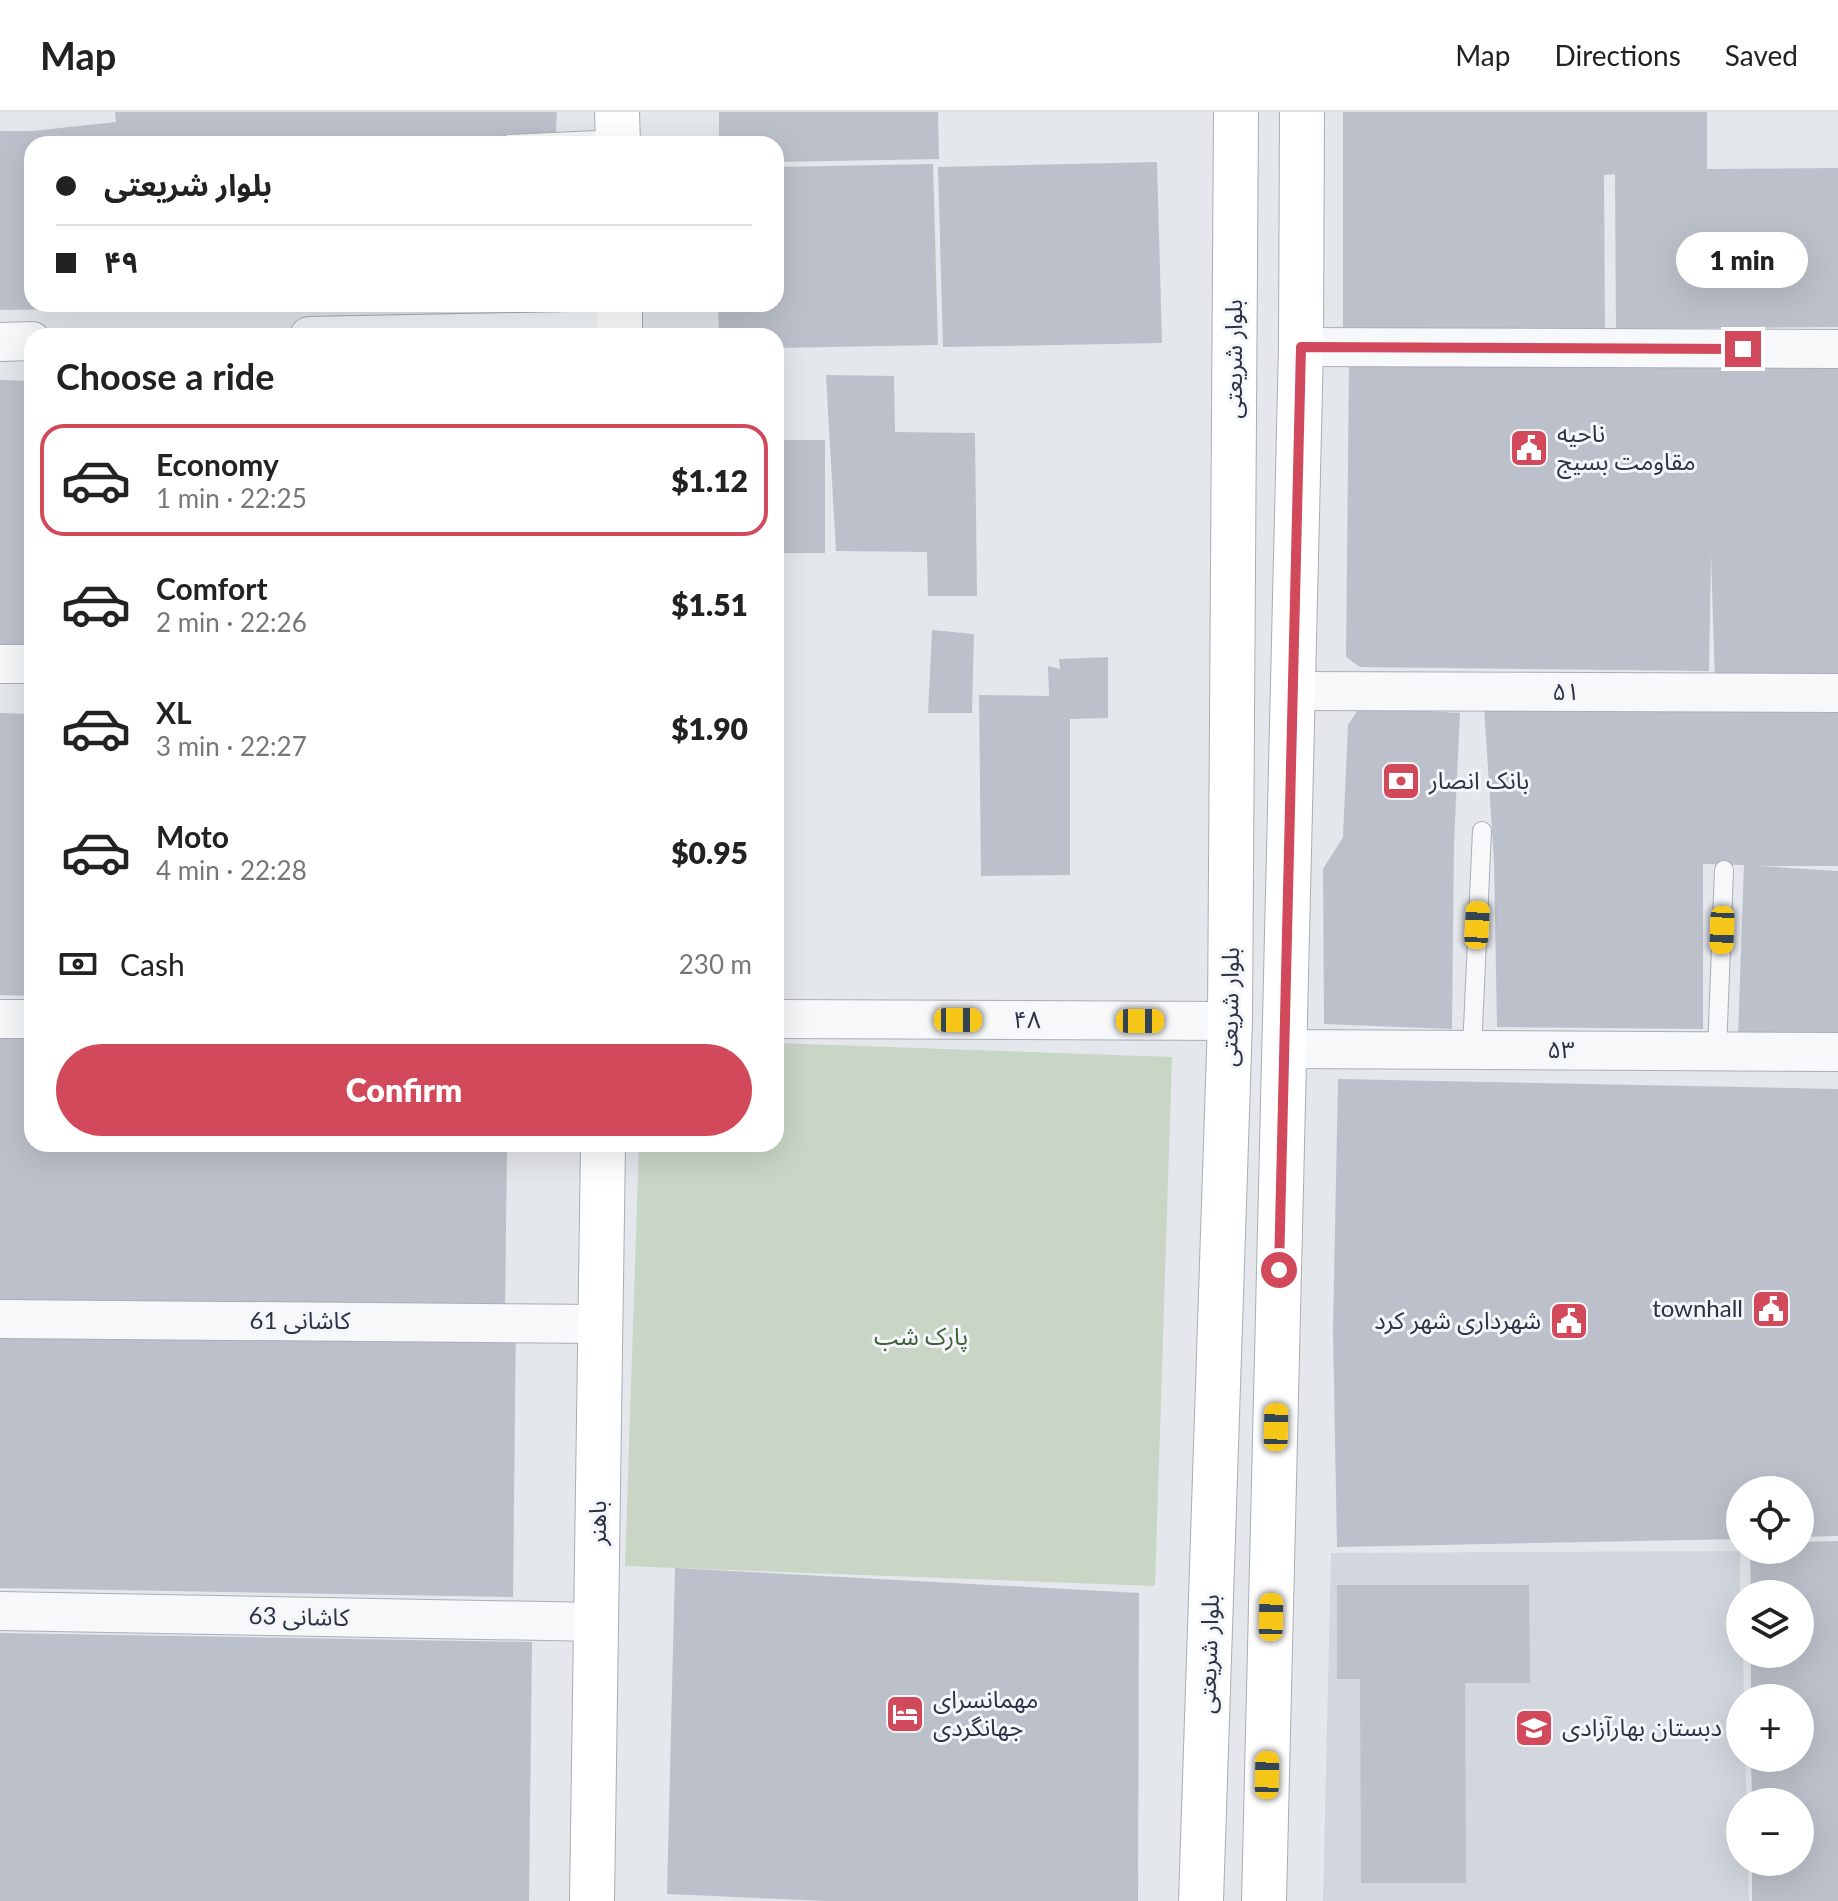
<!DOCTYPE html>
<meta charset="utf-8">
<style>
:root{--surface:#fff;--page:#f6f6f6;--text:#222;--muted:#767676;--line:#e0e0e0;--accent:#d1495b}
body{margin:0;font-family:Lato,"Noto Sans Arabic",sans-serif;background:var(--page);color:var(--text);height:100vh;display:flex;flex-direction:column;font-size:30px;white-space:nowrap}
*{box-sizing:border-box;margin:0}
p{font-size:26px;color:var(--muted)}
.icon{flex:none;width:44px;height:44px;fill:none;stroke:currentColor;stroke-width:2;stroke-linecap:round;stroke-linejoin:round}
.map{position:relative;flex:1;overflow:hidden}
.drawer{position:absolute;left:24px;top:216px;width:760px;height:824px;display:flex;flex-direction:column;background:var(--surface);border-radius:24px;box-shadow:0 8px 32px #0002}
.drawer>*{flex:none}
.banner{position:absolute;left:24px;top:24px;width:760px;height:176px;border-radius:24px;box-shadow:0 8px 32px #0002;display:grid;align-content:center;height:176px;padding:0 32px;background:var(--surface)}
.fabs{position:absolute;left:1726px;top:1364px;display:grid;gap:16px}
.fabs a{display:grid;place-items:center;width:88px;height:88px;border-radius:50%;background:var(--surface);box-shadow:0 8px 32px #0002;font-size:40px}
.end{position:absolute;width:36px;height:36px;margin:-18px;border:10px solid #d1495b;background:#fff;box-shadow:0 0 0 4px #fff}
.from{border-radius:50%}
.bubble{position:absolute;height:56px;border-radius:28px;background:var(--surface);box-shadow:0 8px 32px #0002;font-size:26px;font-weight:800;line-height:56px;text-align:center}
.car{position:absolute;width:24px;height:48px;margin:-24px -12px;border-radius:10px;box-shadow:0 0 6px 2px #0007;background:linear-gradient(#f5c518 24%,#345 0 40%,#f5c518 0 76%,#345 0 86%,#f5c518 0)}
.banner b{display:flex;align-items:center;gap:28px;height:76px;font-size:30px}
.banner b+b{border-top:2px solid var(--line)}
.banner i{width:20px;height:20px;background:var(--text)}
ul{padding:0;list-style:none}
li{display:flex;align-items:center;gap:24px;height:112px;margin:0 16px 12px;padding:0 16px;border:4px solid transparent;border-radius:24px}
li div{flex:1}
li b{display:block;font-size:30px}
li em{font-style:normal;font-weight:800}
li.active{border-color:var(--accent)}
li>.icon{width:72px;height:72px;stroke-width:1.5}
h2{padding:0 32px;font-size:36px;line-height:96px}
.pay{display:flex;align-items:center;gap:20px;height:88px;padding:0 32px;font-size:30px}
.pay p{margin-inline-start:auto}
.primary-button{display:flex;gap:16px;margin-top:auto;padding:16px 32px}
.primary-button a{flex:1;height:92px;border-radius:48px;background:var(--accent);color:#fff;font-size:32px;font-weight:800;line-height:92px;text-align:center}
header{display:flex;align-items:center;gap:48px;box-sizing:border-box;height:112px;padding:0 40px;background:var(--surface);border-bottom:2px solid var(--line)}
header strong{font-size:38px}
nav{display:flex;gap:44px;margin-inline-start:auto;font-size:28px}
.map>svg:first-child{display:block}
.built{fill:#d2d6de}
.green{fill:#c9d6c5}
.building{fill:#bbc0ca}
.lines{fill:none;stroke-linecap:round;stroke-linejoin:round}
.service-casing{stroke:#a9aeb7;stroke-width:20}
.minor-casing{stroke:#a9aeb7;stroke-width:40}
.secondary-casing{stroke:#a9aeb7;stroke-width:46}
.service{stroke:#f7f8fa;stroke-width:18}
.minor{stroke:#f7f8fa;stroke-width:38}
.secondary{stroke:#fff;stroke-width:44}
.route{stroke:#d1495b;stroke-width:10}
.labels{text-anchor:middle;stroke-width:6;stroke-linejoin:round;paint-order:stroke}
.street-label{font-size:24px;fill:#2b3445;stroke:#f4f6f9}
.poi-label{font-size:24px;fill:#2b3445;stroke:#f4f6f9;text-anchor:start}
.park-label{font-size:24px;fill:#3f6138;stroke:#f4f6f9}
</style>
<header>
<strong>Map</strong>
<nav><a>Map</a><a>Directions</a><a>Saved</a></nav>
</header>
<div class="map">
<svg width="1838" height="1789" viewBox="0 0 1838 1789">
<rect width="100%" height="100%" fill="#e4e7ec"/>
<!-- built -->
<path class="built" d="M1740,1439V1542H1743L1744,1586H1740V1646H1745L1747,1690H1740V1750H1748L1749,1789H1323L1331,1441Z"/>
<!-- green -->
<path class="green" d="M776,931L1172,945L1155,1474L625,1454L639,1032H776Z"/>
<!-- building -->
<g class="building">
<path d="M115,0H557L555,32H32V192H197V195L0,198V19H33L116,10Z"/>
<path d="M719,0H938L939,47L776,50V32H719Z"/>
<path d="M1343,0H1707V57L1838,56V215L1616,217L1615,62L1604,63L1605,216L1343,218Z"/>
<path d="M1157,50L1162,231L943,235L938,55Z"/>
<path d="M933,52L938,233L776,236V224H719L718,192H776V55Z"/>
<path d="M1349,250L1838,255V572H1715L1711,441L1709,559L1360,555L1346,545Z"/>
<path d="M826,263L894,264L895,320L975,321L977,484H928L927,440L836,439Z"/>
<path d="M0,268L32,269V551H0Z"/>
<rect x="776" y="328" width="49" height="113"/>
<path d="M932,518L974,522L972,601H928Z"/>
<path d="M1108,545V606L1070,607V763L981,764L979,583L1049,584L1048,554L1060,557L1059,547Z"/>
<path d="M1484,594L1838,601V754H1759L1838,759V925L1738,924L1744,753L1703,752V917L1497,915L1494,750Z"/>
<path d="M1360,595L1460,601L1454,731L1452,917L1324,912L1323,757L1343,725L1348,613Z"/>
<path d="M0,601L32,602V884L0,883Z"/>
<path d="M0,913H32V1032H507L505,1202L516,1203L513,1485L0,1476Z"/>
<path d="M1338,967L1838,977V1424L1800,1425V1378H1740V1427L1337,1435L1333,1219Z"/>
<path d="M1838,1429V1789H1752V1750H1800V1690H1752L1751,1646H1800V1586H1751V1542H1800V1482H1751L1750,1438H1800V1430Z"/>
<path d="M675,1456L1139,1481L1138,1789H827L667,1782Z"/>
<path d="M1337,1473H1529L1530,1571H1465L1466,1771H1361L1360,1567H1337Z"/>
<path d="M0,1521L532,1530L529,1789H0Z"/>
</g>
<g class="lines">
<defs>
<g id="service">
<path d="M509,32L618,27"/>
<path d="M1472,938L1482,719"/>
<path d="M1717,939L1724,758"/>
</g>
<g id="minor">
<path d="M309,224L620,218"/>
<path d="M0,230L32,229"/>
<path d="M1301,235L1838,237"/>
<path d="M0,552H32"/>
<path d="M1293,579L1838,581"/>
<path d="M0,907H32"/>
<path d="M776,907L1230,909"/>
<path d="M1285,937L1838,940"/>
<path d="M0,1207L600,1212"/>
<path d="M0,1499L598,1510"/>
</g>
<g id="secondary">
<path d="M617,0L618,32"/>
<path d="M620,192V224"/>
<path d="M592,1789L603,1032"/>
<path d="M1201,1789L1230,909L1236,0"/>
<path d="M1264,1789L1301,235L1302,0"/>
</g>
</defs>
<!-- service casing -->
<use href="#service" class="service-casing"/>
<!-- minor casing -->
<use href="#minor" class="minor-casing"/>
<!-- secondary casing -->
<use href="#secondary" class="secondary-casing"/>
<!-- service -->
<use href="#service" class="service"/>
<!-- minor -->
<use href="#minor" class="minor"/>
<!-- secondary -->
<use href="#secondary" class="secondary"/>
</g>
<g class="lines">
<!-- route -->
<path class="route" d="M1279,1158L1301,235L1743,237"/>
</g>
<!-- icons -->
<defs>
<symbol id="civic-square" viewBox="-11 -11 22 22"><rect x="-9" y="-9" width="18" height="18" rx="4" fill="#d1495b" stroke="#f4f6f9"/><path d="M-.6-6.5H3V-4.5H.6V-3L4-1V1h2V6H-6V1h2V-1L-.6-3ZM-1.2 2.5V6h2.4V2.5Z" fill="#fff"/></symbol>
<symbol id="bank-square" viewBox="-11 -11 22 22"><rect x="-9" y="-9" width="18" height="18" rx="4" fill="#d1495b" stroke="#f4f6f9"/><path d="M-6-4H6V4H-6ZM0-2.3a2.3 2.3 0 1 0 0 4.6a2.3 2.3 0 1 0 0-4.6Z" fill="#fff"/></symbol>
<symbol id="hotel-square" viewBox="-11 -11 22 22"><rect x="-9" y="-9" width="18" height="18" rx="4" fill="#d1495b" stroke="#f4f6f9"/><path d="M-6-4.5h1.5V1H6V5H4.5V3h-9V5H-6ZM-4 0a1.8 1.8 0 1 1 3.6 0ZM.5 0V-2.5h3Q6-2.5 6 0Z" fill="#fff"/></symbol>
<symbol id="school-square" viewBox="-11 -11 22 22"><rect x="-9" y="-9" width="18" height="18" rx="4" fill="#d1495b" stroke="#f4f6f9"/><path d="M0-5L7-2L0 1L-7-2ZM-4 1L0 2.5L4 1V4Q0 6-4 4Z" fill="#fff"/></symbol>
</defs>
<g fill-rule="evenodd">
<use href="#civic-square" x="1507" y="314" width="44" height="44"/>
<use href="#bank-square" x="1379" y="647" width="44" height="44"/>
<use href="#civic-square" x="1749" y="1175" width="44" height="44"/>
<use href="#civic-square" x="1547" y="1187" width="44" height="44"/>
<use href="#hotel-square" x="883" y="1580" width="44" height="44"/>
<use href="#school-square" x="1512" y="1594" width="44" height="44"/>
</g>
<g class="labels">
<!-- street labels -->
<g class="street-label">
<text transform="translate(1234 247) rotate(-90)" y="8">بلوار شریعتی</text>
<text x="1566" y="588">۵۱</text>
<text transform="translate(1230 895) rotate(-89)" y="8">بلوار شریعتی</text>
<text x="1027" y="916">۴۸</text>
<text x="1561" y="946">۵۳</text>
<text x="300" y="1217">کاشانی 61</text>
<text transform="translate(598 1411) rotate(-90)" y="8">باهنر</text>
<text transform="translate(299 1505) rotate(1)" y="8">کاشانی 63</text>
<text transform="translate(1209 1542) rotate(-88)" y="8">بلوار شریعتی</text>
</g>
<!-- poi labels -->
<g class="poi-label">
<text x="1557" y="330">ناحیه<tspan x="1557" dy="28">مقاومت بسیج</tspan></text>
<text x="1429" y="677">بانک انصار</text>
<text x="1743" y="1205" text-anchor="end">townhall</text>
<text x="1541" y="1217" text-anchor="end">شهرداری شهر کرد</text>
<text x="933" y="1596">مهمانسرای<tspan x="933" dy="28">جهانگردی</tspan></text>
<text x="1562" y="1624">دبستان بهارآزادی</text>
</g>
<!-- park labels -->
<g class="park-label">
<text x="921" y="1233">پارک شب</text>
</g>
</g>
</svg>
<div class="fabs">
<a><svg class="icon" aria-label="locate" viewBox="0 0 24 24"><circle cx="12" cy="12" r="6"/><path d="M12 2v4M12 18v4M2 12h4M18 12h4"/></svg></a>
<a><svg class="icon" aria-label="layers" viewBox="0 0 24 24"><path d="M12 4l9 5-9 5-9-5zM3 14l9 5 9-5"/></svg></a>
<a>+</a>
<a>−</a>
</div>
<i class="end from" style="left:1279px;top:1158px"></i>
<i class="end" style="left:1743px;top:237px"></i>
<div class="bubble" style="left:1676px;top:120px;width:132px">1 min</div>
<i class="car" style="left:1477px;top:813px;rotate:3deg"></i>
<i class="car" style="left:1722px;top:818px;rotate:182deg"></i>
<i class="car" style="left:958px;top:908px;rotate:90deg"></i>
<i class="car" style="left:1140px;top:909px;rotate:90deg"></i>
<i class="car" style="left:1276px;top:1315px;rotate:1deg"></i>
<i class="car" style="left:1271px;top:1505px;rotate:1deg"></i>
<i class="car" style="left:1267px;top:1663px;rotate:1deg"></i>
<div class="banner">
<b><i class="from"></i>بلوار شریعتی</b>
<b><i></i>۴۹</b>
</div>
<section class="drawer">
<h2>Choose a ride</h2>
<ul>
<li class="active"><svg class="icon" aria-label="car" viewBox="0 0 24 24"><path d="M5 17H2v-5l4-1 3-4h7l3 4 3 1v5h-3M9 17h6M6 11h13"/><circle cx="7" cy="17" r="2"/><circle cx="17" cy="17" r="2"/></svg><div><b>Economy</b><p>1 min · 22:25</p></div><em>$1.12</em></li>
<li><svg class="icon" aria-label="car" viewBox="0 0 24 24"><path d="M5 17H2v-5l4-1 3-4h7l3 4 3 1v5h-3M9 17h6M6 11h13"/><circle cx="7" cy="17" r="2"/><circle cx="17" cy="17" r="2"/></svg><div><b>Comfort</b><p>2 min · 22:26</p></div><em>$1.51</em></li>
<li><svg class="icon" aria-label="car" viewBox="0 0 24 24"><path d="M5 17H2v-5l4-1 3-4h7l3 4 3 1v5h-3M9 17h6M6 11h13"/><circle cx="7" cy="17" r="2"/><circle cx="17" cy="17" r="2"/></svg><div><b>XL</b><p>3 min · 22:27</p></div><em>$1.90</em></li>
<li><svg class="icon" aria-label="car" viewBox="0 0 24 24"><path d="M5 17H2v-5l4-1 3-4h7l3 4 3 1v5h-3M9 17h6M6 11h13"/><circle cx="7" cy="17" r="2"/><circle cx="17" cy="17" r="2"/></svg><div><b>Moto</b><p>4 min · 22:28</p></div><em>$0.95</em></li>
</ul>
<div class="pay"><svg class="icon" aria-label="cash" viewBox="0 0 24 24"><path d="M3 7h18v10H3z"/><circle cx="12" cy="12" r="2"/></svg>Cash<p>230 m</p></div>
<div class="primary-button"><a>Confirm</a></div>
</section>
</div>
